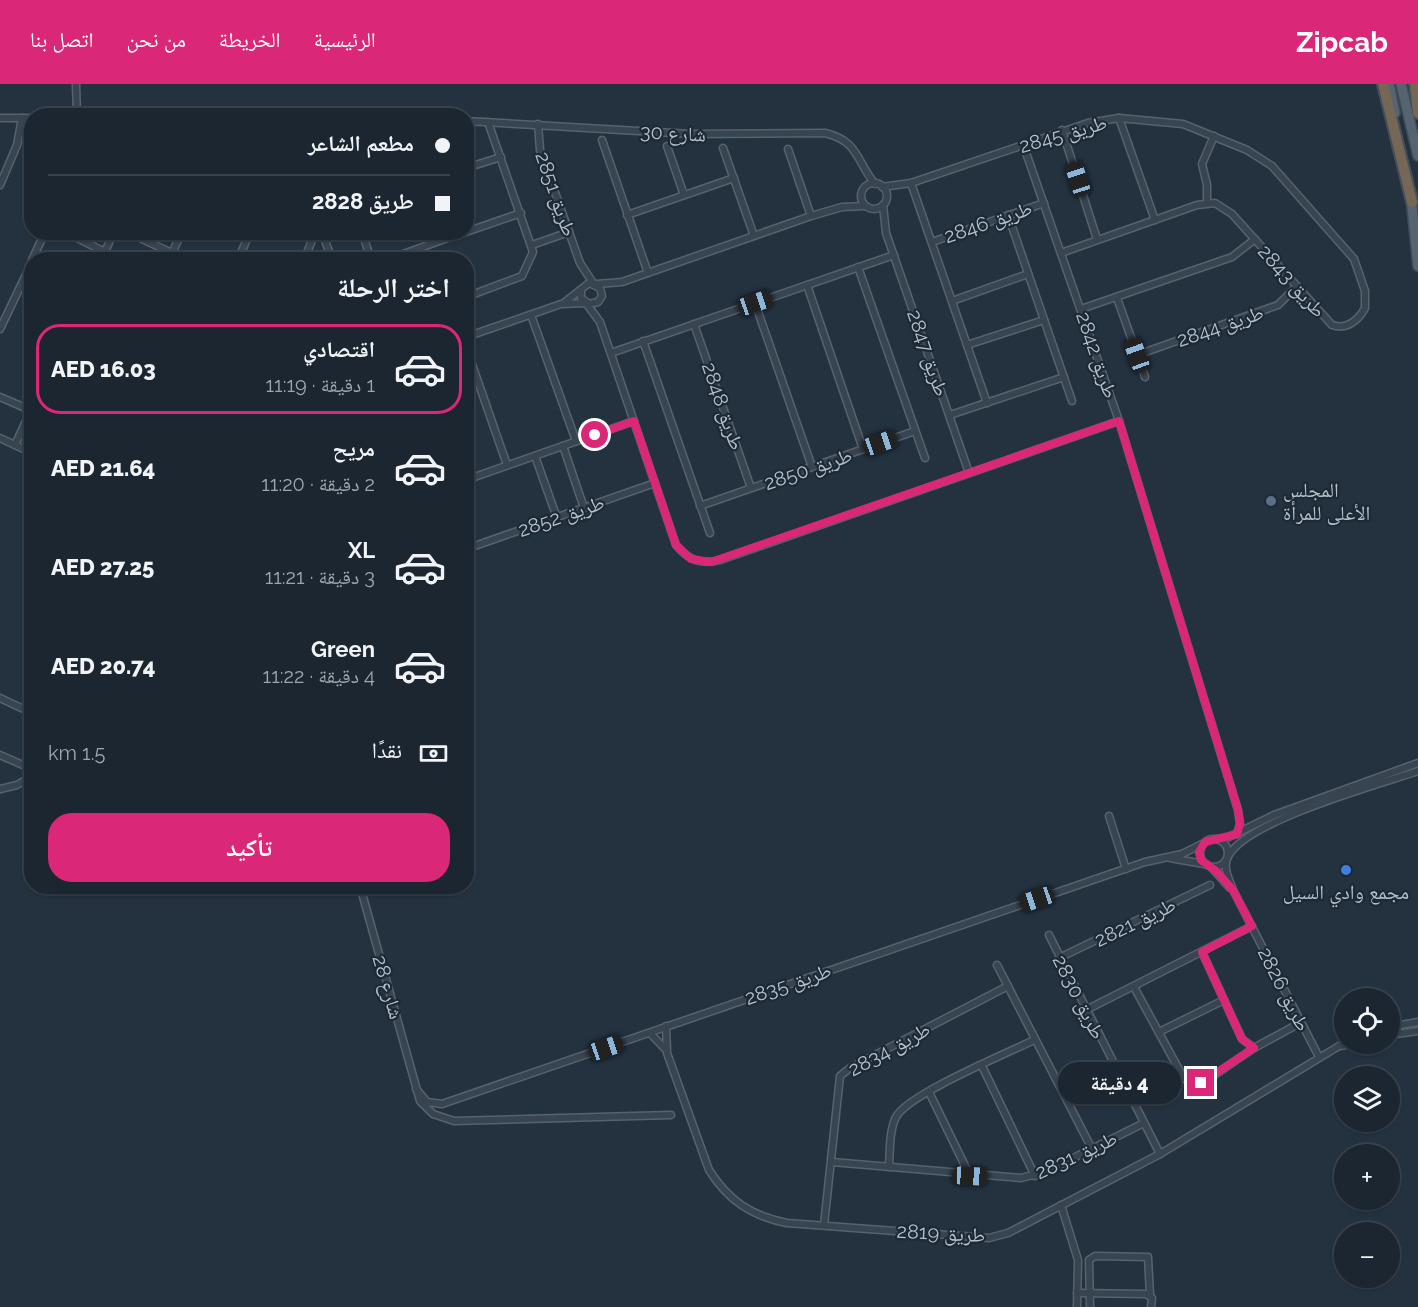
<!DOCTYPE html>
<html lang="ar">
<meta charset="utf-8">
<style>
:root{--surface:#1b2630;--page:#242e38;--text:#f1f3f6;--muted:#a0a5ab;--line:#39434c;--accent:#db2777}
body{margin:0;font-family:Raleway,"Noto Naskh Arabic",sans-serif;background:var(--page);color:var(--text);direction:rtl;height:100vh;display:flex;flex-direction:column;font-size:22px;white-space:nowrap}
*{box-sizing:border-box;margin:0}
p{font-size:20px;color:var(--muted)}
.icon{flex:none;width:33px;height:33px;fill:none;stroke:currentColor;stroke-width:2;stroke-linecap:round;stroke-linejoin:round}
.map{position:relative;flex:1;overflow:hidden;direction:ltr}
.details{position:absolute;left:24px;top:168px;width:450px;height:642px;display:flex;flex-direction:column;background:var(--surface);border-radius:24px;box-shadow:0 2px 4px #0004,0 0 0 2px var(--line);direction:rtl}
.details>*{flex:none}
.hud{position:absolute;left:24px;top:24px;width:450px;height:132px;border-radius:24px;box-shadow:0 2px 4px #0004,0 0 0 2px var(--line);direction:rtl;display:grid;align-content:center;height:132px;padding:0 24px;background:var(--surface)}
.controls{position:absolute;left:1334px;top:904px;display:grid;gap:12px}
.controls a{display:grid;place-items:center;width:66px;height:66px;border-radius:50%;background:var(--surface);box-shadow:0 2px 4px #0004,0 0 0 2px var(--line);font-size:30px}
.end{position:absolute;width:27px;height:27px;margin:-14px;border:8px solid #db2777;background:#fff;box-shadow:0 0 0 3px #fff}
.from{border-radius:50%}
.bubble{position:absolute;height:42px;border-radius:21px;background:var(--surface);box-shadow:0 2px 4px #0004,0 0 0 2px var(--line);font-size:20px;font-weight:800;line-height:42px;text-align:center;direction:rtl}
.car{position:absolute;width:18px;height:36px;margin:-18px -9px;border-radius:8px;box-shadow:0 0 4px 2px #0007;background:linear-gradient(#222 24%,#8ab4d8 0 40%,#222 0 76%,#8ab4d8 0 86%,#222 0)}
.hud b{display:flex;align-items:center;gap:21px;height:57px;font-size:22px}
.hud b+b{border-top:2px solid var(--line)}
.hud i{width:15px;height:15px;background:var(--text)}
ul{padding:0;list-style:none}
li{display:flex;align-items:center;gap:18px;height:90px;margin:0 12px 9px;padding:0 12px;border:3px solid transparent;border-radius:24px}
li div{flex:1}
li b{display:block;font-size:22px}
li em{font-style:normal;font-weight:800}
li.on{border-color:var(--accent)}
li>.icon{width:54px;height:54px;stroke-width:1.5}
h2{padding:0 24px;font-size:27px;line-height:72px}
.pay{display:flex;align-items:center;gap:15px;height:66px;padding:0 24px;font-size:22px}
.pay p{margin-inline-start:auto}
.button{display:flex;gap:12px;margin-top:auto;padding:12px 24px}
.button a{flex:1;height:69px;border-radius:24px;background:var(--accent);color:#fff;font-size:24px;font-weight:800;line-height:69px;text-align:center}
header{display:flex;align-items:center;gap:36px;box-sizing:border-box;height:84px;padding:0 30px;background:var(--accent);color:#fff}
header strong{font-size:28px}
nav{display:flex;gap:33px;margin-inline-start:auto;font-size:21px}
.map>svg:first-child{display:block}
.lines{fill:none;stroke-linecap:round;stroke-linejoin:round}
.street-casing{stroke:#56626d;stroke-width:9}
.primary-casing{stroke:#414d59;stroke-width:12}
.highway-casing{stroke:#434f5a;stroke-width:14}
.street{stroke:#384450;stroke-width:6}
.primary{stroke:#566370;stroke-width:9}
.highway{stroke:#766655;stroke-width:10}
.route{stroke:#db2777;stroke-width:8}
.service-dot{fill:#5c6f8a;stroke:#1d2935;stroke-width:2}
.shop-dot{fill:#3f7fe0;stroke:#1d2935;stroke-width:2}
.labels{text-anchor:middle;stroke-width:4.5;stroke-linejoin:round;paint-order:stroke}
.street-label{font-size:20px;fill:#b4bfca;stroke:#1d2935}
.poi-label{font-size:20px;fill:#b4bfca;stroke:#1d2935;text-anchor:start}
</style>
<header>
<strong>Zipcab</strong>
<nav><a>الرئيسية</a><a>الخريطة</a><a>من نحن</a><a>اتصل بنا</a></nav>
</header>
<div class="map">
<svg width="1418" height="1223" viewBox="0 0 1418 1223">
<rect width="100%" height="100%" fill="#243240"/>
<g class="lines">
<defs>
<g id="street">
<path d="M76,0L77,32"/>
<path d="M0,34H32"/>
<path d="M1119,34L1155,136"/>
<path d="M466,37L691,50L825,49C859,57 856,77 875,100"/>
<path d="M538,40L540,66L580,179L593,199"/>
<path d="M1062,46L1097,155"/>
<path d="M602,56L648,189"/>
<path d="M1023,60L1119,337L1238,726L1240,740L1237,750"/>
<path d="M667,62L684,111"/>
<path d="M723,64L754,152"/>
<path d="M788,65L811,132"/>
<path d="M466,84L501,73"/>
<path d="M911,99L987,319"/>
<circle cx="874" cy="112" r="13"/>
<path d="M0,101L17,61L22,34"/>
<path d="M882,103L911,99L1088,39L1119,34L1183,40L1247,66L1272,82L1354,175L1365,207V224C1358,237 1346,246 1332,241L1232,130L1215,119L1197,121L1061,169"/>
<path d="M1207,118V101L1202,80L1214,52"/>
<path d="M883,121L886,149L969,389"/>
<path d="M627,131L734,94"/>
<path d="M1008,131L1072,317"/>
<path d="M65,148L105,168"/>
<path d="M127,148L187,176"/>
<path d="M322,148L332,176"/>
<path d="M362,148L371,176"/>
<path d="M466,148L521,129"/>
<path d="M932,158L1044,119"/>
<path d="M532,161L569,148"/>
<path d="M172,169L182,148"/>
<path d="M32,176L45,148"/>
<path d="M101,176L114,148"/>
<path d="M238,176L250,148"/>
<path d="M304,176L313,154"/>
<path d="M387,176L464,148"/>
<path d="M858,183L925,374"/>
<path d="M597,200L622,198L811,132L842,123L865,122"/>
<path d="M807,201L863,365"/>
<path d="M466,213L522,192L533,168L488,38"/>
<path d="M1117,214L1145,293"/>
<path d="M952,217L1028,190"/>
<path d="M565,218L589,199L600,204L602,212L598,218L589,220L581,214V207"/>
<path d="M755,219L812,383"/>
<path d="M1081,225L1232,173L1255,155"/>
<path d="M531,231L576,357"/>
<path d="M694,240L751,404"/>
<path d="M0,245L32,178"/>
<path d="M466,253L561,220L586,219L600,238L676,461C688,476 701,481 720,476L1119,337"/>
<path d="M643,257L710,449"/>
<path d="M967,261L1044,236"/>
<path d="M466,263L507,381"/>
<path d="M611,269L894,171"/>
<path d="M1137,271L1278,221L1296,203"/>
<path d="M0,313L30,326"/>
<path d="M950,331L1064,293"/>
<path d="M0,354L32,369"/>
<path d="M15,361L32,324"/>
<path d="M563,362L584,424"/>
<path d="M535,372L557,434"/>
<path d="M466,396L634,337"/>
<path d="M700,422L915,347"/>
<path d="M466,465L655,399"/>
<path d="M0,614L32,629"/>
<path d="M0,671L32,685"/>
<path d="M0,705L17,701L32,692"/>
<path d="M1109,732L1126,785"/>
<circle cx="1214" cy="769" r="14"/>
<path d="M1217,755L1229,753L1274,731L1418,679"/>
<path d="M1170,774L1204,780"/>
<path d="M1211,783L1230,804"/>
<path d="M360,802L420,1017L433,1030L454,1037L671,1031"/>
<path d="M1049,851L1160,1070"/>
<path d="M1202,868L1242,955L1254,964"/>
<path d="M1059,874L1210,801"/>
<path d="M997,881L1092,1065"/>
<path d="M1134,903L1182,991L1189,999L1207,996L1254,964L1300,939"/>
<path d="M1086,926L1252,842"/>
<path d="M666,942L667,969L709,1086C728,1116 751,1132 787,1139L989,1154L1008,1149L1160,1070L1344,959"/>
<path d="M1389,943L1418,938"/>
<path d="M1159,948L1224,916"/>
<path d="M650,949L666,966"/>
<path d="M1389,951L1418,947"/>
<path d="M1340,962L1353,960"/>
<path d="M1319,973L1233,806C1230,797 1223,785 1227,775C1240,738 1380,700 1418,687"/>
<path d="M982,982L1035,1092"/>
<path d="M416,1005L427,1018L442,1020L1145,778L1182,770L1202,760"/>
<path d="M929,1008L970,1092"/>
<path d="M832,1078L1021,1094L1045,1088L1144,1039"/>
<path d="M889,1083C890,1068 889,1047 896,1033C908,1010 1008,969 1034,956"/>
<path d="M1061,1121L1078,1176L1077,1223"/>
<path d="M824,1141L840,992L850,984L1008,902"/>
<path d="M1077,1209L1146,1210L1152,1214L1151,1223"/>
<path d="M1090,1223L1089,1176L1095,1172L1148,1173L1150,1211"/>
</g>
<g id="primary">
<path d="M1389,0L1395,29"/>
<path d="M1401,0L1418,72"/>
<path d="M1411,113L1418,182"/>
</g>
<g id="highway">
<path d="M1383,0L1412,118"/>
<path d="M1415,0L1418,29"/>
</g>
</defs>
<!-- street casing -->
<use href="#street" class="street-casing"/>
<!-- primary casing -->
<use href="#primary" class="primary-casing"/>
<!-- highway casing -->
<use href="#highway" class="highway-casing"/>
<!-- street -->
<use href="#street" class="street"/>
<!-- primary -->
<use href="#primary" class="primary"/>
<!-- highway -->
<use href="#highway" class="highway"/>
</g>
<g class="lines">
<!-- route -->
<path class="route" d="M595,351L634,337L676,461L691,475L711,478L1119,337L1238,726L1240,740L1237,750L1205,758L1199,768L1201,776L1216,787L1233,806L1252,842L1202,868L1242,955L1254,964L1201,999"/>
</g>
<!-- markers -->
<circle class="service-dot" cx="1271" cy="417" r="6"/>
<circle class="shop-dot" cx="1346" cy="786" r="6"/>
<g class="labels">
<!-- street labels -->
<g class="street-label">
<text transform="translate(673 49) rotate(3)" y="7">شارع 30</text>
<text transform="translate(1063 50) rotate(-16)" y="7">طريق 2845</text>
<text transform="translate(556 110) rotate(71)" y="7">طريق 2851</text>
<text transform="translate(988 138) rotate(-19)" y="7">طريق 2846</text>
<text transform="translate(1292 197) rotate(48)" y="7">طريق 2843</text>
<text transform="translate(1220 242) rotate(-19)" y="7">طريق 2844</text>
<text transform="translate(928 269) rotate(71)" y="7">طريق 2847</text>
<text transform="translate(1097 271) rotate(71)" y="7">طريق 2842</text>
<text transform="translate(723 322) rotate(71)" y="7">طريق 2848</text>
<text transform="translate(808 385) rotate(-19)" y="7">طريق 2850</text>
<text transform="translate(561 432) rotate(-19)" y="7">طريق 2852</text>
<text transform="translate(1135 838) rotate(-26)" y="7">طريق 2821</text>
<text transform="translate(788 900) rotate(-19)" y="7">طريق 2835</text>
<text transform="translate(388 903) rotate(74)" y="7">شارع 28</text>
<text transform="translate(1284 905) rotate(63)" y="7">طريق 2826</text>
<text transform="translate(1079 913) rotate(63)" y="7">طريق 2830</text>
<text transform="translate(889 965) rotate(-29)" y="7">طريق 2834</text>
<text transform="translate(1076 1071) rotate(-25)" y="7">طريق 2831</text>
<text transform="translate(941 1149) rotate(3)" y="7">طريق 2819</text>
</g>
<!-- poi labels -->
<g class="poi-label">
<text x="1283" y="413">المجلس<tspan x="1283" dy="23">الأعلى للمرأة</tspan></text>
<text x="1346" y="815" text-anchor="middle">مجمع وادي السيل</text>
</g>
</g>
</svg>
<div class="controls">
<a><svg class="icon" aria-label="locate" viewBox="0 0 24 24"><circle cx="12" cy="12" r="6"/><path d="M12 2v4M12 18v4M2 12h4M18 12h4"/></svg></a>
<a><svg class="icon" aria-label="layers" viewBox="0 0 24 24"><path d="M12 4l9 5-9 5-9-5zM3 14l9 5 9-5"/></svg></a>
<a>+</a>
<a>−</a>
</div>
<i class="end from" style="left:595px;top:351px"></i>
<i class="end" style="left:1201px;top:999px"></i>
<div class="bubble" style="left:1058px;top:978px;width:123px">4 دقيقة</div>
<i class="car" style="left:1078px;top:95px;rotate:342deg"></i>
<i class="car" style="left:755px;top:219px;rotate:71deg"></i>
<i class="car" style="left:1137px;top:271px;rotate:340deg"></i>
<i class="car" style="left:880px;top:359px;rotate:71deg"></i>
<i class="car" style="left:1037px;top:815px;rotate:251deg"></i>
<i class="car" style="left:606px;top:964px;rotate:71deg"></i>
<i class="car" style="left:970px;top:1092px;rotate:93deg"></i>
<div class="hud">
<b><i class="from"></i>مطعم الشاعر</b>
<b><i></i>طريق 2828</b>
</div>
<section class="details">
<h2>اختر الرحلة</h2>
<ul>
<li class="on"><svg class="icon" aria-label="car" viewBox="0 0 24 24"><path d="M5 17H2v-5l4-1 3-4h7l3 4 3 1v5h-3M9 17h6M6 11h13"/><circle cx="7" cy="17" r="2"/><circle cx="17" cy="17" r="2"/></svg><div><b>اقتصادي</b><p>1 دقيقة · 11:19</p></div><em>AED 16.03</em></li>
<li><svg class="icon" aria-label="car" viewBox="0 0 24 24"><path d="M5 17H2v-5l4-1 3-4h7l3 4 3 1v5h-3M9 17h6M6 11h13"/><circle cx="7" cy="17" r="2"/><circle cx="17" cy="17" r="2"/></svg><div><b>مريح</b><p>2 دقيقة · 11:20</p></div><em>AED 21.64</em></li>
<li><svg class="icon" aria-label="car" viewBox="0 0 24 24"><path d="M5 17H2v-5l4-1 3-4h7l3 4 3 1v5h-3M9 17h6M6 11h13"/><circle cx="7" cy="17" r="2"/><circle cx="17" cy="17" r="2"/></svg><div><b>XL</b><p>3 دقيقة · 11:21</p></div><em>AED 27.25</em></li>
<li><svg class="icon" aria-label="car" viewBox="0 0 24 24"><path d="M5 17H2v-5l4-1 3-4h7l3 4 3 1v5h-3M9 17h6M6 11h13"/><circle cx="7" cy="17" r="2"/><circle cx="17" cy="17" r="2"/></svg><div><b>Green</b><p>4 دقيقة · 11:22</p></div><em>AED 20.74</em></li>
</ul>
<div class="pay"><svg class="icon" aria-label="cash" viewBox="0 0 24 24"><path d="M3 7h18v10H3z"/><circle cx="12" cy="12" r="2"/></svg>نقدًا<p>1.5 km</p></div>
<div class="button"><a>تأكيد</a></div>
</section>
</div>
